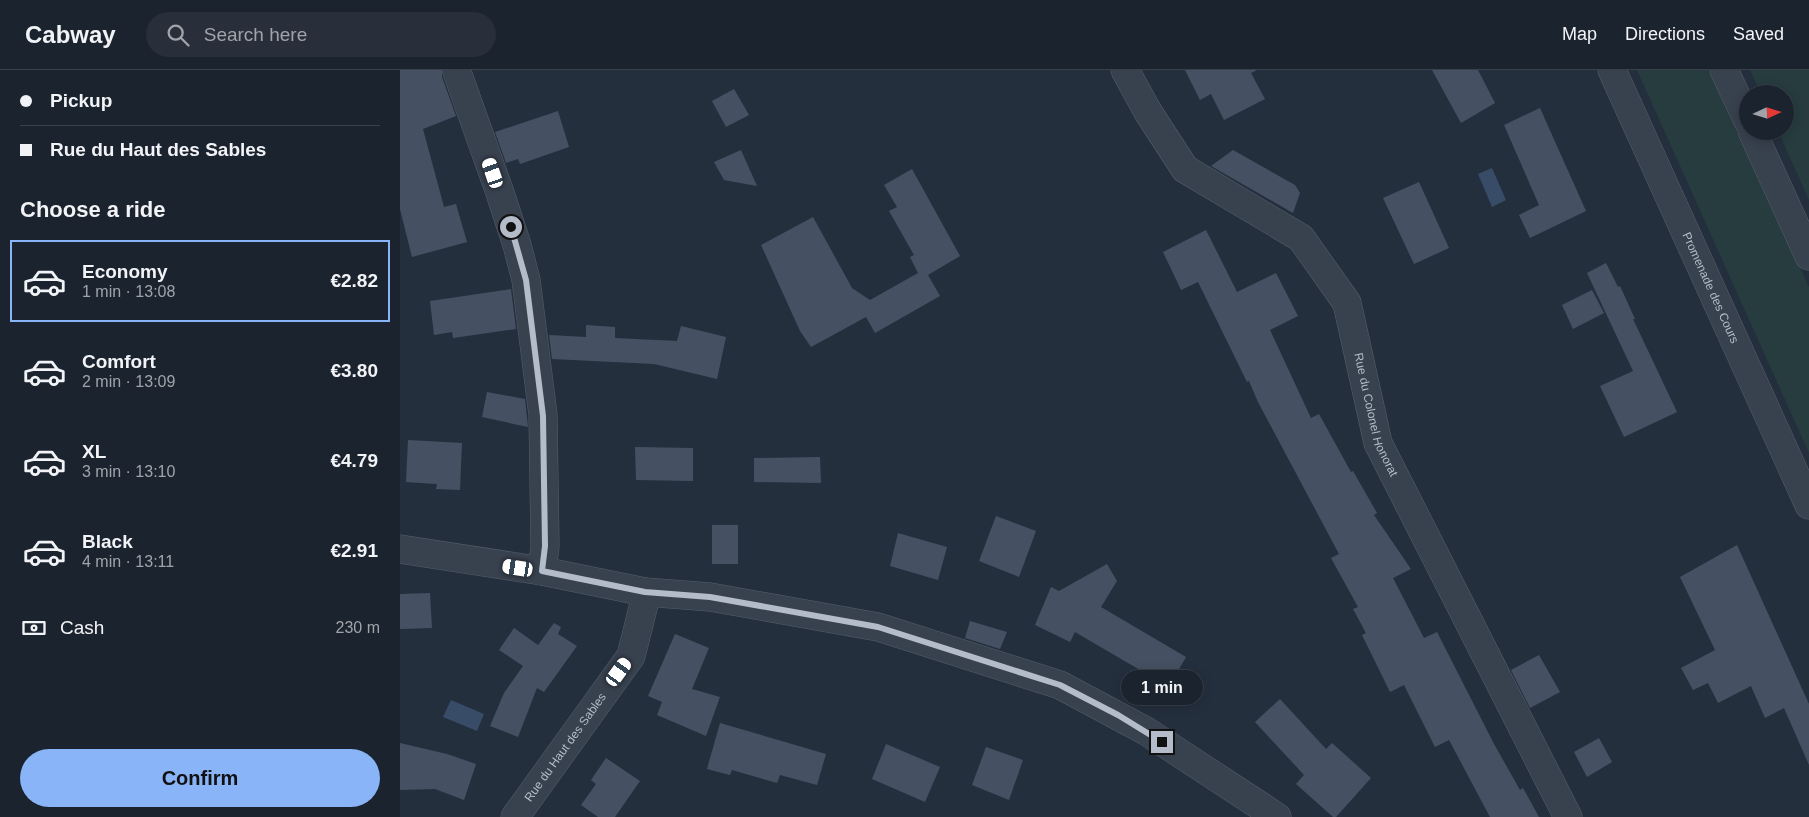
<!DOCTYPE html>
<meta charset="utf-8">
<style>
:root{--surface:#1b232e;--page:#282f3a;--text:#f1f3f6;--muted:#a0a4aa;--line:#39404a;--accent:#8ab4f8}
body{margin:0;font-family:Arial,sans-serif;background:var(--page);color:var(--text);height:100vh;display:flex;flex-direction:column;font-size:19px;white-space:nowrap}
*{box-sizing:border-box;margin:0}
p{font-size:16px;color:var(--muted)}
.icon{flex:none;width:28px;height:28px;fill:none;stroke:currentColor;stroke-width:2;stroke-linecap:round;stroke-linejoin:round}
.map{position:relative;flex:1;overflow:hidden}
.sheet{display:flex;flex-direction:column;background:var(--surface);width:400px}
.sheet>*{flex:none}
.banner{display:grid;align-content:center;height:110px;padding:0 20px;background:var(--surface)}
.needle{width:32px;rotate:86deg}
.controls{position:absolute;left:1339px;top:15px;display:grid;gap:10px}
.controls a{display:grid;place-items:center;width:55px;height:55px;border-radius:50%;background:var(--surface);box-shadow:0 2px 12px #0003,0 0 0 1px var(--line);font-size:25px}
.end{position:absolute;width:22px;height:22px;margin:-11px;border:6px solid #b4bcc9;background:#111;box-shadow:0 0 0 2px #111}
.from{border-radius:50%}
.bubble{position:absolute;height:35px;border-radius:18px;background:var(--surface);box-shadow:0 2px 12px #0003,0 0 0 1px var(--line);font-size:16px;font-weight:800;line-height:35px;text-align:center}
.car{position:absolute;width:15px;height:30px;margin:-15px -8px;border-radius:6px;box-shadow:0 0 4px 1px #0007;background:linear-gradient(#fff 24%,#345 0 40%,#fff 0 76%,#345 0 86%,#fff 0)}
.banner b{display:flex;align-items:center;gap:18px;height:48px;font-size:19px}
.banner b+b{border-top:1px solid var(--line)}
.banner i{width:12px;height:12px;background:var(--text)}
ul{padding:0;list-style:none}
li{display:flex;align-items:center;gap:15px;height:82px;margin:0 10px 8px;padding:0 10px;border:2px solid transparent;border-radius:0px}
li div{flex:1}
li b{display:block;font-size:19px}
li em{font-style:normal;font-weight:800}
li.selected{border-color:var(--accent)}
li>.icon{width:45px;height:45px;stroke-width:1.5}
h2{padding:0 20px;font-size:22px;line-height:60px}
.pay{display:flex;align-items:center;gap:12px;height:55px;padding:0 20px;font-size:19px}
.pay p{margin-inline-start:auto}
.button{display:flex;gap:10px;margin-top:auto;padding:10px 20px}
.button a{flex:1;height:58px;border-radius:30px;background:var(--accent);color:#111;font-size:20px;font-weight:800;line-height:58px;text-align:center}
header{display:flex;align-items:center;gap:30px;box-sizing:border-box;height:70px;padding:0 25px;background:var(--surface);border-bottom:1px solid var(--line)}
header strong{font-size:24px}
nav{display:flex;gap:28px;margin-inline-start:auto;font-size:18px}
.search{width:350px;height:45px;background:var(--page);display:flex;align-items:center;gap:12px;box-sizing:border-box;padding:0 18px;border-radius:28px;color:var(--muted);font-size:19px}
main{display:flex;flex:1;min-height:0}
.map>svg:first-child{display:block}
.green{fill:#263c3f}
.water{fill:#394c67}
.building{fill:#455162}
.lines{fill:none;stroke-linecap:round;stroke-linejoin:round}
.minor-casing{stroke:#565f6c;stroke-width:29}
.minor{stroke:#38414e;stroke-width:28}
.route{stroke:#b4bcc9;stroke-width:6}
.labels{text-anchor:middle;stroke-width:4.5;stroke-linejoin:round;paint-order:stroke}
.street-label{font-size:12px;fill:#b4bcc9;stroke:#1d2633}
</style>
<header>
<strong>Cabway</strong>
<div class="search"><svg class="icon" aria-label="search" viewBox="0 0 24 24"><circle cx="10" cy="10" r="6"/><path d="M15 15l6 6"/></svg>Search here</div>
<nav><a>Map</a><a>Directions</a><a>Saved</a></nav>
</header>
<main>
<section class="sheet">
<div class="banner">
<b><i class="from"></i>Pickup</b>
<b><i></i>Rue du Haut des Sables</b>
</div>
<h2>Choose a ride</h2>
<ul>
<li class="selected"><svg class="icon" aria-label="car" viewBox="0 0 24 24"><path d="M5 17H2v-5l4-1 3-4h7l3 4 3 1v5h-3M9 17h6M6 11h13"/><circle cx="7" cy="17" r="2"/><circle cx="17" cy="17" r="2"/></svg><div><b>Economy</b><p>1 min · 13:08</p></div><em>€2.82</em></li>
<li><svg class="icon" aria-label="car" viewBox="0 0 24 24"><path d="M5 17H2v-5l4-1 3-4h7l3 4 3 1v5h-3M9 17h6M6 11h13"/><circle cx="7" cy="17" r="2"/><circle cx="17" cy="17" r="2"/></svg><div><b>Comfort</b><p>2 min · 13:09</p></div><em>€3.80</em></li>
<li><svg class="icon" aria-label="car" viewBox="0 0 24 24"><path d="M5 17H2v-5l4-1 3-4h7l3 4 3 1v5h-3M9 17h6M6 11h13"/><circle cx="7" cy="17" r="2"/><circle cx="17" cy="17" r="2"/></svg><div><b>XL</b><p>3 min · 13:10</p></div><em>€4.79</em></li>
<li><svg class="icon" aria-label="car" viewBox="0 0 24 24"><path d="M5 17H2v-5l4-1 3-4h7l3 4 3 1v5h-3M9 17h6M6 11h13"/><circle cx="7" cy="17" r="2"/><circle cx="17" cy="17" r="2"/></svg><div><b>Black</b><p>4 min · 13:11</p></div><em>€2.91</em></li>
</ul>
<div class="pay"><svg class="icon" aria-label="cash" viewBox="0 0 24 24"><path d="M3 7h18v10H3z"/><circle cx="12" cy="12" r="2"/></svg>Cash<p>230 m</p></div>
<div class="button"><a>Confirm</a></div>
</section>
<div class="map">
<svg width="1409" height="747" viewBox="0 0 1409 747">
<rect width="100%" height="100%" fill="#242f3e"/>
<!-- green -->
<g class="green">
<path d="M1237,0H1308L1409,217V383Z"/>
<path d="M1350,0H1409V130L1378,61H1385V24H1361Z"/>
</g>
<!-- water -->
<g class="water">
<path d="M1092,98L1106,130L1092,137L1078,104Z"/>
<path d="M51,630L84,644L77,661L43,647Z"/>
</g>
<!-- building -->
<g class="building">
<path d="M0,0H42V7L56,46L23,59L44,137L56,134L67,172L12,187L0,139Z"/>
<path d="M785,0H857L851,3L865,29L824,50L811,24L800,30Z"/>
<path d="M1032,0H1078L1095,33L1061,53Z"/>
<path d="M334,19L349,45L326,57L312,31Z"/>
<path d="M1140,38L1186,141L1130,168L1119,145L1139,135L1104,55Z"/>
<path d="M158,41L169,77L120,94L118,89L106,93L95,62Z"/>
<path d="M341,80L357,116L324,110L314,92Z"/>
<path d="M833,80L895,115L900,123L893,143L811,96Z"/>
<path d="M512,99L560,186L528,205L540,226L475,263L466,247L411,277L400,261L361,175L413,147L452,218L470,230L518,203L510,187L514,185L489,141L497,137L484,115Z"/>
<path d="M1019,112L1049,178L1014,194L983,128Z"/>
<path d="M806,160L837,222L876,203L898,246L870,260L911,348L919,344L951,402L953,401L977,443L974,445L1011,499L993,508L1024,568L1037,562L1094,674L1120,720L1123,718L1139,747H1090L1049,670L1035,677L1004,615L990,622L962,565L966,563L953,539L958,537L931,488L939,484L858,332L849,311L847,312L798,212L781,220L763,182Z"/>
<path d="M1206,193L1218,217L1220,216L1235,249H1233L1277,342L1224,367L1200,316L1233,301L1187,203Z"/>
<path d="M111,219L116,259L53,268L52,262L34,265L30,231Z"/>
<path d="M1192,220L1204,243L1173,259L1162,235Z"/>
<path d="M186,255L215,257V268L277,271L281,256L326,267L317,309L254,294L152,289L149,265L186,267Z"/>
<path d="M87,322L125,329L128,357L82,347Z"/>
<path d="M8,370L62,373L60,420L36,419L37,414L6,412Z"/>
<path d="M235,377L293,378V411L236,410Z"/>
<path d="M420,387L421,413L354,412V388Z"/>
<path d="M596,446L636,461L619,507L579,491Z"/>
<rect x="312" y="455" width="26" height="39"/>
<path d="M498,463L547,477L538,510L490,496Z"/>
<path d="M1337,475L1409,634V695L1384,638L1365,648L1351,616L1318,633L1308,613L1293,620L1281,598L1315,580L1280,507Z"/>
<path d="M707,494L717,511L701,537L786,587L769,617L675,562L670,572L635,555L651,517L659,521Z"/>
<path d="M30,523L32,558L0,559V524Z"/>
<path d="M570,551L607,562L600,579L565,568Z"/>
<path d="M154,553L161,557L158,564L177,576L144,622L137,618L118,667L90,656L104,623L123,596L99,580L114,558L138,575Z"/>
<path d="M275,564L309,578L292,619L320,627L306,666L257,645L262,632L248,626Z"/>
<path d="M1139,585L1160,622L1130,638L1111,600Z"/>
<path d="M880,629L926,679L932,673L971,708L936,747H933L896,714L904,705L855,652Z"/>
<path d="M320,653L426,684L417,715L380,705L377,713L332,700L330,705L307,699Z"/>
<path d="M1199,668L1212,692L1187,707L1174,682Z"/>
<path d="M0,673L47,684L76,694L64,730L35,719L0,720Z"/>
<path d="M486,674L540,697L525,732L472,709Z"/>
<path d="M586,677L623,690L609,730L572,715Z"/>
<path d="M206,688L240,711L215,747H198L181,735L196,714L191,710Z"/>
</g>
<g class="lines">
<defs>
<g id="minor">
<path id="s1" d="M725,0L748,42L785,99L901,168L947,233L978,373L1168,747"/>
<path id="s2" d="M1212,0L1409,435"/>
<path d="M1324,0L1348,51"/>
<path d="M57,2L99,120L117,175L126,210L143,345L145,476L142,501"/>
<path d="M1352,61L1409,186"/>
<path d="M0,479L142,501L245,522L310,527L478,557L660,615L746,661L877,747"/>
<path id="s3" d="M115,747L231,586L244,534L245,522"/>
</g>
</defs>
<!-- minor casing -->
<use href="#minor" class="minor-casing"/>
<!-- minor -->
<use href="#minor" class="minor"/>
</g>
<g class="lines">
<!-- route -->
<path class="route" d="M111,157L126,210L143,346L145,476L142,501L245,522L310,527L478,557L660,615L718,645L762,672"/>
</g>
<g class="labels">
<!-- street labels -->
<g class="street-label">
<text dy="4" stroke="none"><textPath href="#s2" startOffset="239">Promenade des Cours</textPath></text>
<text dy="4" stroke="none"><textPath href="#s1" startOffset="446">Rue du Colonel Honorat</textPath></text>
<text dy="4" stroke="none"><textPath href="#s3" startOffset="86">Rue du Haut des Sables</textPath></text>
</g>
</g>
</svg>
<div class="controls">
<a><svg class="needle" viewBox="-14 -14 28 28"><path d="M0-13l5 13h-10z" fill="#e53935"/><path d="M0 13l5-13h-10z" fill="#a0a4aa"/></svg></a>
</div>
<i class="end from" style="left:111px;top:157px"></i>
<i class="end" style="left:762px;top:672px"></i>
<div class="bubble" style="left:721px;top:600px;width:82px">1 min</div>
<i class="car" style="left:93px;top:103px;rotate:341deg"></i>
<i class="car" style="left:118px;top:498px;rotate:279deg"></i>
<i class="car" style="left:219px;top:602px;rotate:36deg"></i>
</div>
</main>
